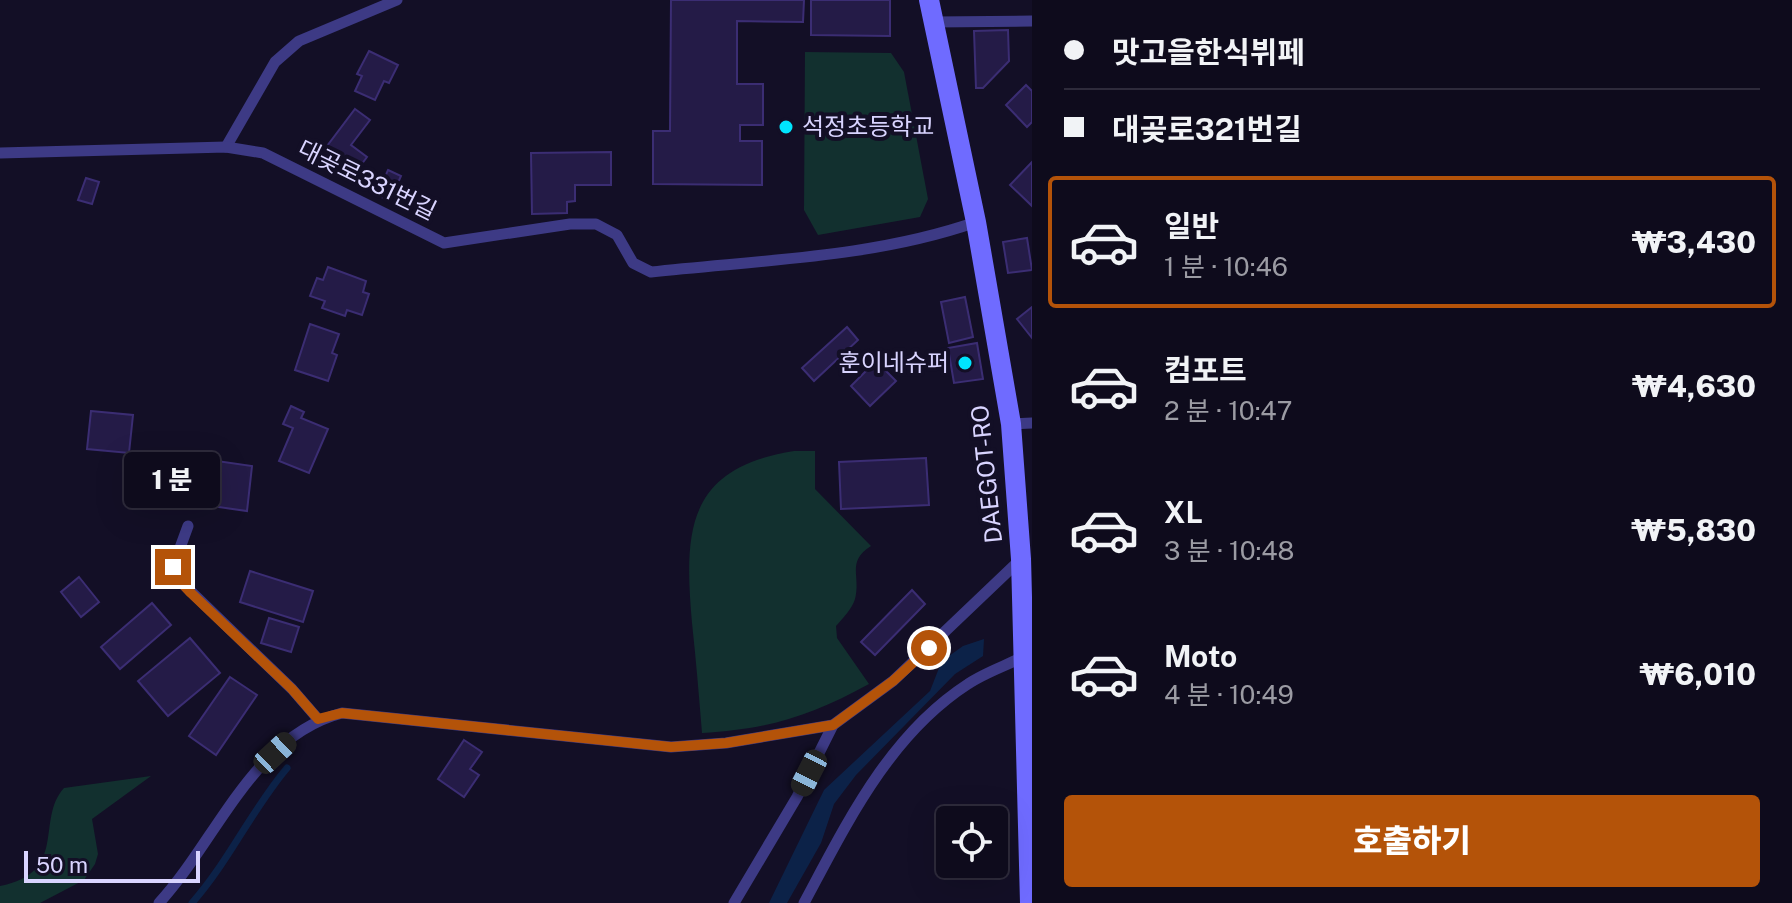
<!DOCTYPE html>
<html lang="ko">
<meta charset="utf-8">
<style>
:root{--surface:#0e0b1c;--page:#1c1929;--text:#f1f3f6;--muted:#9b9ba3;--line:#2e2b3b;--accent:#b45309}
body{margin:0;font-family:"Public Sans","Noto Sans KR",sans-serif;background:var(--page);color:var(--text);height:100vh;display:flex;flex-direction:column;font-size:30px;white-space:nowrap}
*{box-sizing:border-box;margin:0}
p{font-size:26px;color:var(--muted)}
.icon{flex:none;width:44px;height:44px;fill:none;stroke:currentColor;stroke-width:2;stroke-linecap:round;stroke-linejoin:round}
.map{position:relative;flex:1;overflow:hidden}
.drawer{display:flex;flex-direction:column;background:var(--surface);width:760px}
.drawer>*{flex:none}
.hud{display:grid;align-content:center;height:176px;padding:0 32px;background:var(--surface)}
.buttons{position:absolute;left:936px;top:806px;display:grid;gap:16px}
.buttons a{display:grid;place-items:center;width:72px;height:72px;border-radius:8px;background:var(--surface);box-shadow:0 8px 32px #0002,0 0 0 2px var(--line);font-size:40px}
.scale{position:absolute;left:24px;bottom:20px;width:176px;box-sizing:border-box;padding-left:8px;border:4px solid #d9d4ff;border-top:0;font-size:22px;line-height:28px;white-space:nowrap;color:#d9d4ff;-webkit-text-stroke:6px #130f26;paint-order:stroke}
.end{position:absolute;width:36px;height:36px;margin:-18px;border:10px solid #b45309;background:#fff;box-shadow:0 0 0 4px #fff}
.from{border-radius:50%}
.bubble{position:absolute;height:56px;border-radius:8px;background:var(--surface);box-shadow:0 8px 32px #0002,0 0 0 2px var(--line);font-size:26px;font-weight:800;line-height:56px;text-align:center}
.car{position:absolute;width:24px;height:48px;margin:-24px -12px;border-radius:10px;box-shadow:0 0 6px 2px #0007;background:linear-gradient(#222 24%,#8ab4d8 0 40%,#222 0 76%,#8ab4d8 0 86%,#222 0)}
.hud b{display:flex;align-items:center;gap:28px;height:76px;font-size:30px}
.hud b+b{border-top:2px solid var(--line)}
.hud i{width:20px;height:20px;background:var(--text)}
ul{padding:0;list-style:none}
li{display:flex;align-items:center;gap:24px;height:132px;margin:0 16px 12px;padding:0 16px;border:4px solid transparent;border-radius:8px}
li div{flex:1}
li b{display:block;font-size:30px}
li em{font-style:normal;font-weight:800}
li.active{border-color:var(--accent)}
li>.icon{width:72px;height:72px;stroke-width:1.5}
.button{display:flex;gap:16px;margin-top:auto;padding:16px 32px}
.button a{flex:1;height:92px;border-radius:8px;background:var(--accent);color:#fff;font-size:32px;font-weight:800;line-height:92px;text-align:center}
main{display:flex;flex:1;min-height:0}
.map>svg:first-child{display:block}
.green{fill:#12302f}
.water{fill:#0c2248}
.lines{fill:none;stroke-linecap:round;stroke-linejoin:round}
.stream{stroke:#0c2248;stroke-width:7}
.building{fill:#241b47;stroke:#3b2d73;stroke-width:2}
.lane{stroke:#3d3a85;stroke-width:11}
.secondary{stroke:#6f6bff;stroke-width:20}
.route{stroke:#b45309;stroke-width:10}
.poi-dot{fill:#00e5ff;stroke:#130f26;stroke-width:3}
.labels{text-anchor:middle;stroke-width:8;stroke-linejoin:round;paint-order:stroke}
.poi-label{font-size:24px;fill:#d9d4ff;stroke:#130f26;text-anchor:start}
.street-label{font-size:24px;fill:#d9d4ff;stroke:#130f26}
</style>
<main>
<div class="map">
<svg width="1032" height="903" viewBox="0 0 1032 903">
<rect width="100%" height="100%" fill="#130f26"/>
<!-- green -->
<g class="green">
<path d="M805,52L891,53L904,72L928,199L920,217L818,235L804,210Z"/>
<path d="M794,451H815V489L871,546C846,562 861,575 855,599C852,609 843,618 836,626L837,638L869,684C811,716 769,729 702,733C699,696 696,660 692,623C684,531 686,468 794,451Z"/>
<path d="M151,776L92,819L98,854L95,864L84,880L40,903H0V886C69,873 35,820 64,788Z"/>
</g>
<!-- water -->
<path class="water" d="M984,639L983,656L955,674L856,775L834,804L821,843L787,903H769L824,790L930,691L939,668L949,656L963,646Z"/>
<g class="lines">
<!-- stream -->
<path class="stream" d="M192,903C229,861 251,811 287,768"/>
</g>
<!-- building -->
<g class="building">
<path d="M671,0H804L803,22L737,21V84H763V125H740V141H762V185L653,184V131H670Z"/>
<path d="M811,0H890V36L811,35Z"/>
<path d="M1008,30L1009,61L983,88H976L974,31Z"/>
<path d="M369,51L398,65L389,83L384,81L375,100L355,91L362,76L357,74Z"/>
<path d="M1026,85L1032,91V122L1027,127L1006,105Z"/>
<path d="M355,109L370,120L351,145L367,157L355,173L324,150Z"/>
<path d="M611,152V185H575V201L567,202V213L532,214L531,153Z"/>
<path d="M1032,162V206L1010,185Z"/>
<path d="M388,170L401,176L390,201L377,195Z"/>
<path d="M86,178L99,182L92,204L78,200Z"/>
<path d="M1027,238L1032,270L1008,273L1003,242Z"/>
<path d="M328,267L366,281L363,292L369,294L362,315L347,310L345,316L322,308L325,301L310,296L317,278L323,280Z"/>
<path d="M965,297L973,337L949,343L941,302Z"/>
<path d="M1032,307V338L1017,319Z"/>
<path d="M310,324L339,334L332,353L337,355L328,381L295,370Z"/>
<path d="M847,327L858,340L814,381L802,368Z"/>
<path d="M977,343L983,379L954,383L948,348Z"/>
<path d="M876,361L896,381L870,406L851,386Z"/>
<path d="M291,406L304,412L301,418L328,429L309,473L279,461L293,428L283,424Z"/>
<path d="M91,411L133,415L129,453L87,449Z"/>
<path d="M196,458L252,466L247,511L190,503Z"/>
<path d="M926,458L929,505L841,509L839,462Z"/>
<path d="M250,571L313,591L303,622L240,602Z"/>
<path d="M79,577L99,602L81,617L61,592Z"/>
<path d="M912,590L925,604L875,655L861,642Z"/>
<path d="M152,603L171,625L120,669L101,647Z"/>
<path d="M269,618L299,627L291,652L261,643Z"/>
<path d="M190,638L220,673L168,716L138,681Z"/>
<path d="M230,677L257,695L216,755L189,736Z"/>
<path d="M464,740L482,752L470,769L479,775L464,797L438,779Z"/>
</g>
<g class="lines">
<!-- lane -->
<g class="lane">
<path d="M934,22L1032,21"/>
<path d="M226,147L275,62L299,41L397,0"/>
<path d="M0,153L226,147L263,153L444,243L570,224H596L617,235L633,263L651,272C758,260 873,258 976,222"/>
<path d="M1011,424L1032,423"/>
<path d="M188,526L173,567L180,581L292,689L318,719"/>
<path d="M159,903C217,840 253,736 342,713L671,747L726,743L833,725L893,681L1021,559"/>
<path d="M734,903L797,797L833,725"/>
<path d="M804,903C847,823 889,735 968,684C984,673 1005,666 1023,657"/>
</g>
<!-- secondary -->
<path class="secondary" d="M929,0L976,222L1011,424L1021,559L1030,903"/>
</g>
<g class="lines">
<!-- route -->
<path class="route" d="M173,567L180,581L191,593L292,689L318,719L342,713L671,747L726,743L833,725L893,681L929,648"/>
</g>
<!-- markers -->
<g class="poi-dot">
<circle cx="786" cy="127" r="8"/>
<circle cx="965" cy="363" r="8"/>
</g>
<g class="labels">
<!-- poi labels -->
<g class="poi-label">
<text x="802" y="135">석정초등학교</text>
<text x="949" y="371" text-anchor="end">훈이네슈퍼</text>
</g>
<!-- street labels -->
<g class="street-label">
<text transform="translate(367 180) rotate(26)" y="8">대곶로331번길</text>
<text transform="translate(987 474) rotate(-96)" y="8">DAEGOT-RO</text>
</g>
</g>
</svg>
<div class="buttons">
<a><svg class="icon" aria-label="locate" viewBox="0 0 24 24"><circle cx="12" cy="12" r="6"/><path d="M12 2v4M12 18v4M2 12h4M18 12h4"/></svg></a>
</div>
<div class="scale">50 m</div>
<i class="end from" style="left:929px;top:648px"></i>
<i class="end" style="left:173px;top:567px"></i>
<div class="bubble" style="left:124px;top:452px;width:96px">1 분</div>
<i class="car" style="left:275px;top:753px;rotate:47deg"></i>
<i class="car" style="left:809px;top:773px;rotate:207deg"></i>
</div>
<section class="drawer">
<div class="hud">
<b><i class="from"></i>맛고을한식뷔페</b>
<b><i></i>대곶로321번길</b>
</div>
<ul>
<li class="active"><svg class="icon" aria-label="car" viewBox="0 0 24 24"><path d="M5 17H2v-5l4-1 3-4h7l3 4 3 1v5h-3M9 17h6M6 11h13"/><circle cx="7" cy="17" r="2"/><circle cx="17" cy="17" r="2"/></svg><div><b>일반</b><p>1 분 · 10:46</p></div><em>₩3,430</em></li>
<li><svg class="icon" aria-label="car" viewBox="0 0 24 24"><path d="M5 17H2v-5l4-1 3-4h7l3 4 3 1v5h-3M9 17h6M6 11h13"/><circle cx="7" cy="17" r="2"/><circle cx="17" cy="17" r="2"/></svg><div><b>컴포트</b><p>2 분 · 10:47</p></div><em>₩4,630</em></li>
<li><svg class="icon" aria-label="car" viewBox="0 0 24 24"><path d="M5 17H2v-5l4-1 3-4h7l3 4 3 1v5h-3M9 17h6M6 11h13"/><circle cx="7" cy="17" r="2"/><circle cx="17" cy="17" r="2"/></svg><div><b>XL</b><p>3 분 · 10:48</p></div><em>₩5,830</em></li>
<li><svg class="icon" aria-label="car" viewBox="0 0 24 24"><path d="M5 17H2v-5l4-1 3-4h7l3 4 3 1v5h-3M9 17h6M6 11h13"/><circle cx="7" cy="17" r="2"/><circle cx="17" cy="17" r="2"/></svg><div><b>Moto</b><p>4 분 · 10:49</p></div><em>₩6,010</em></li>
</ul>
<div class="button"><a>호출하기</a></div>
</section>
</main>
